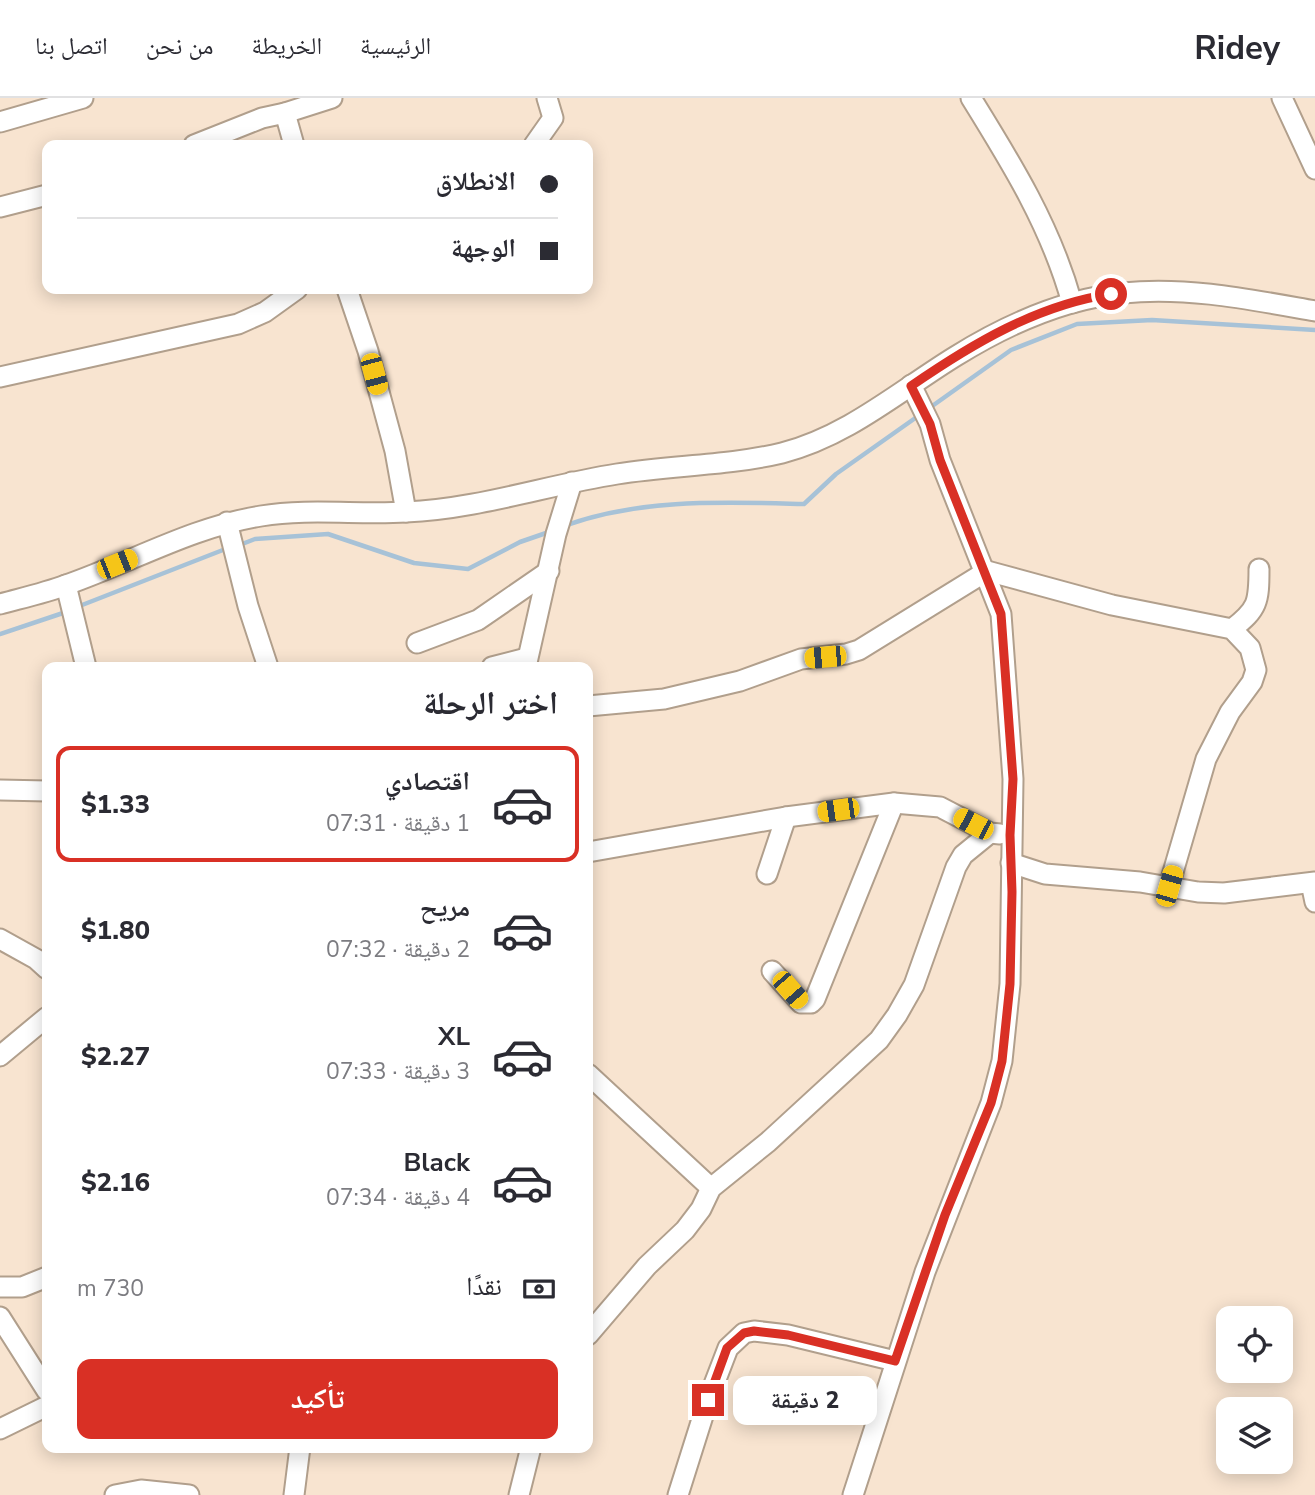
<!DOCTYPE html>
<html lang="ar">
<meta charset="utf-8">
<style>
:root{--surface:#fff;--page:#f7f7f7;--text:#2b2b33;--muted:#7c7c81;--line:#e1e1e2;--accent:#d93025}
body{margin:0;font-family:"Nunito Sans","Noto Naskh Arabic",sans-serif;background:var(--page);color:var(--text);direction:rtl;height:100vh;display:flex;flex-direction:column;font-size:26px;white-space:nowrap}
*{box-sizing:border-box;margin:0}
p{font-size:23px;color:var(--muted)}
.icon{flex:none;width:38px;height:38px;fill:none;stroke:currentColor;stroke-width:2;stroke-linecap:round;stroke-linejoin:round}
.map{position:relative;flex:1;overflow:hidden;direction:ltr}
.drawer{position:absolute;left:42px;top:564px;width:551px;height:791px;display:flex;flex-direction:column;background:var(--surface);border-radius:14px;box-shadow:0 4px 18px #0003;direction:rtl}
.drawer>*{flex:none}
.guide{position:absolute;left:42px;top:42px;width:551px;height:154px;border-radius:14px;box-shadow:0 4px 18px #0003;direction:rtl;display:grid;align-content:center;height:154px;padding:0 35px;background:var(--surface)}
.fabs{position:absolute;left:1216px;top:1208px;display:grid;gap:14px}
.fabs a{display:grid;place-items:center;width:77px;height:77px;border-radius:14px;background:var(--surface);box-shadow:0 4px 18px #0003;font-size:35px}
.end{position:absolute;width:32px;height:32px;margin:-16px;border:9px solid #d93025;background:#fff;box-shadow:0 0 0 4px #fff}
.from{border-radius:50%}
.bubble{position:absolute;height:49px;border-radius:14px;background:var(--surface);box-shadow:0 4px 18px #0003;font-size:23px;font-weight:800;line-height:49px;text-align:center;direction:rtl}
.car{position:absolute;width:21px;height:42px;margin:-21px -10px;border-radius:9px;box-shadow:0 0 5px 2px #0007;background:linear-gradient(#f5c518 24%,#345 0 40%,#f5c518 0 76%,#345 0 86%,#f5c518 0)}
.guide b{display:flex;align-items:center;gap:24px;height:66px;font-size:26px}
.guide b+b{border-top:2px solid var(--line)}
.guide i{width:18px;height:18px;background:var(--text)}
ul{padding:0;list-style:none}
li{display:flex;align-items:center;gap:21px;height:116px;margin:0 14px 10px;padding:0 21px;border:4px solid transparent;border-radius:14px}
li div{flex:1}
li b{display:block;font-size:26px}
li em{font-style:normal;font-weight:800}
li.current{border-color:var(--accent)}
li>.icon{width:63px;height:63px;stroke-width:1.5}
h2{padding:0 35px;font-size:32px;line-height:84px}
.pay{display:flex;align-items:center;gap:18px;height:77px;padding:0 35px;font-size:26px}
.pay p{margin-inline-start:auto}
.primary-button{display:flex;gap:14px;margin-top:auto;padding:14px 35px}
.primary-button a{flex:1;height:80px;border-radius:14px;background:var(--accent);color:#fff;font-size:28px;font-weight:800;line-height:80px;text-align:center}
header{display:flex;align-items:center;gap:42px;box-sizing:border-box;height:98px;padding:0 35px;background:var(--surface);border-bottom:2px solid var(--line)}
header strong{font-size:33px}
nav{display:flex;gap:38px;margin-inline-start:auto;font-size:24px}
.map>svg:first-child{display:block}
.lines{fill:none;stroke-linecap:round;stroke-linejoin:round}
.stream{stroke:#a7c2d7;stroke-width:4.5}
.minor-casing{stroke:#b19f8c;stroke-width:23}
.minor{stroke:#fff;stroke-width:19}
.route{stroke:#d93025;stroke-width:9}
</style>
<header>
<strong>Ridey</strong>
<nav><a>الرئيسية</a><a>الخريطة</a><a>من نحن</a><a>اتصل بنا</a></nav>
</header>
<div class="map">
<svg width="1315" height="1397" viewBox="0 0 1315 1397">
<rect width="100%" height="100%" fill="#f8e4d0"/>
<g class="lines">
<!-- stream -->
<g class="stream">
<path d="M928,311L1011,252L1077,226L1152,222L1315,232"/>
<path d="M564,428C641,400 723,404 804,406L836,376L921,316"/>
<path d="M237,448L255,441L328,436L414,465L468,471L520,444L549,434"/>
<path d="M77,509L228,450"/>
<path d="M0,536L69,513"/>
</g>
<defs>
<g id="minor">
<path d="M971,0C1012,66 1051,129 1072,205"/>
<path d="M1282,0L1315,71"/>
<path d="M285,15L332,0"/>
<path d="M0,24L83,0"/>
<path d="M194,47L262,20L285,15L294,47"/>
<path d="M534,47L553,20L547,0"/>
<path d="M0,109L47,97"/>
<path d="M347,191L368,253L395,353L406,414"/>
<path d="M0,279L238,226L265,214L297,191"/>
<path d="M227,424L248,508L268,569"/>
<path d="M66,487L86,569"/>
<path d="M0,506C22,500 45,495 66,487C132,464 192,429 261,418C308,410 359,417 406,414C478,411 547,387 617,376C672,367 727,368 782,355C848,338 899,293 956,258C1006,227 1064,201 1123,195C1186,188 1253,202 1315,213"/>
<path d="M1232,531C1258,511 1259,504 1259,471"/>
<path d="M417,545L478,522L549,473"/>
<path d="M492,569L527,560"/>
<path d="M526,569L556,436L572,384"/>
<path d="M588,608L664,601L740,583L801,561L846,556L859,552L987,473L1112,507L1232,531L1250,550L1256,572L1252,584L1230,614L1206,661L1169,788"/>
<path d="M0,692L47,693"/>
<path d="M588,754L786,719L894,705L940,709L990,735L1000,736"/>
<path d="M1011,765L1045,776L1140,784L1198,794L1224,795L1315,784"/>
<path d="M767,776L786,719"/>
<path d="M1311,785L1315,804"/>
<path d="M0,841L36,861L47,871"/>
<path d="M772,873L801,905H811L815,901L894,705"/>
<path d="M0,958L47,919"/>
<path d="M588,976L711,1090"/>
<path d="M0,1189H22L47,1179"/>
<path d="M0,1219L47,1293"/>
<path d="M588,1237L647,1168L685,1132L701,1111L711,1090L768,1044L879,942L897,917L914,887L956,769L963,757L990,735"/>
<path d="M0,1331L47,1308"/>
<path d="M115,1397L141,1392L189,1397"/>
<path d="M294,1397L300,1349"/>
<path d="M519,1397L531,1349"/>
<path d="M678,1397L708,1302L728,1250L744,1235L754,1233L788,1237L895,1263"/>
<path d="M853,1397L925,1174L991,1005L1002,963L1010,886L1013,681L1001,516L940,362L930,326L911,287"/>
</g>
</defs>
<!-- minor casing -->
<use href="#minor" class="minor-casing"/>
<!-- minor -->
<use href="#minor" class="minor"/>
</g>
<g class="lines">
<!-- route -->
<path class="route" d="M708,1302L727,1250L744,1235L754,1233L788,1237L895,1263L945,1117L991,1005L1002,963L1010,886L1012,794L1010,737L1013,681L1001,516L940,362L930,326L911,288C972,246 1037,207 1111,196"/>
</g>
</svg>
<div class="fabs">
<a><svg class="icon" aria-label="locate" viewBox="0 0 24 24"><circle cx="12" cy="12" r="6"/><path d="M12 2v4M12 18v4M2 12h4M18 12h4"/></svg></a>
<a><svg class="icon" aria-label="layers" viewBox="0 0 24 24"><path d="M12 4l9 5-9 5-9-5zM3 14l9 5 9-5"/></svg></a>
</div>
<i class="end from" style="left:1111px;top:196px"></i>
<i class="end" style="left:708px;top:1302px"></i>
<div class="bubble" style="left:733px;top:1278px;width:144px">2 دقيقة</div>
<i class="car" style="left:374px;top:276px;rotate:165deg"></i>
<i class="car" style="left:117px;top:466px;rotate:68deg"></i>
<i class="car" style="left:825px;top:559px;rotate:265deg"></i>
<i class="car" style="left:838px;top:712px;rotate:262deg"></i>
<i class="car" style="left:973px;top:726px;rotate:297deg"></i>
<i class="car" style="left:1169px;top:788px;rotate:16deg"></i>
<i class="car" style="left:790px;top:892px;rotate:139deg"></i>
<div class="guide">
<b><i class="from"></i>الانطلاق</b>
<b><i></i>الوجهة</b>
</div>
<section class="drawer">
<h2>اختر الرحلة</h2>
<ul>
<li class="current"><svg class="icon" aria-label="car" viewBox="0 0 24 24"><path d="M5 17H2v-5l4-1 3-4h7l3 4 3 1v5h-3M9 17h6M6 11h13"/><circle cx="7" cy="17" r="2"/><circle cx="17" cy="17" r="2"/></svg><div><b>اقتصادي</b><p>1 دقيقة · 07:31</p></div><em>$1.33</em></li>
<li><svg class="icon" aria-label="car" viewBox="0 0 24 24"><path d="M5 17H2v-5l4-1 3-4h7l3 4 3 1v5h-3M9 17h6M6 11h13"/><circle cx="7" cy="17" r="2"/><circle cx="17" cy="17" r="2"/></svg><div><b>مريح</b><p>2 دقيقة · 07:32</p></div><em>$1.80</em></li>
<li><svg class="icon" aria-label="car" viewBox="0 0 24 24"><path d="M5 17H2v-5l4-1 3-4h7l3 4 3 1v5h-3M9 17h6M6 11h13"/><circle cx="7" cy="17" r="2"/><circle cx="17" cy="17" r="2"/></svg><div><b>XL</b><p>3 دقيقة · 07:33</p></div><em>$2.27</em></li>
<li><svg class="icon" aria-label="car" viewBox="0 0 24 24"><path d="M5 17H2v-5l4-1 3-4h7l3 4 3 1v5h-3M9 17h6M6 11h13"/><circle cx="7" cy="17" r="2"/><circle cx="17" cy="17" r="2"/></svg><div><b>Black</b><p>4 دقيقة · 07:34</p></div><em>$2.16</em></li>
</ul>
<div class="pay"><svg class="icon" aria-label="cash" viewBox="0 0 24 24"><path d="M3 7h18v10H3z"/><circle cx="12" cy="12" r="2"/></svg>نقدًا<p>730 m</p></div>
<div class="primary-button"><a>تأكيد</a></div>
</section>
</div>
